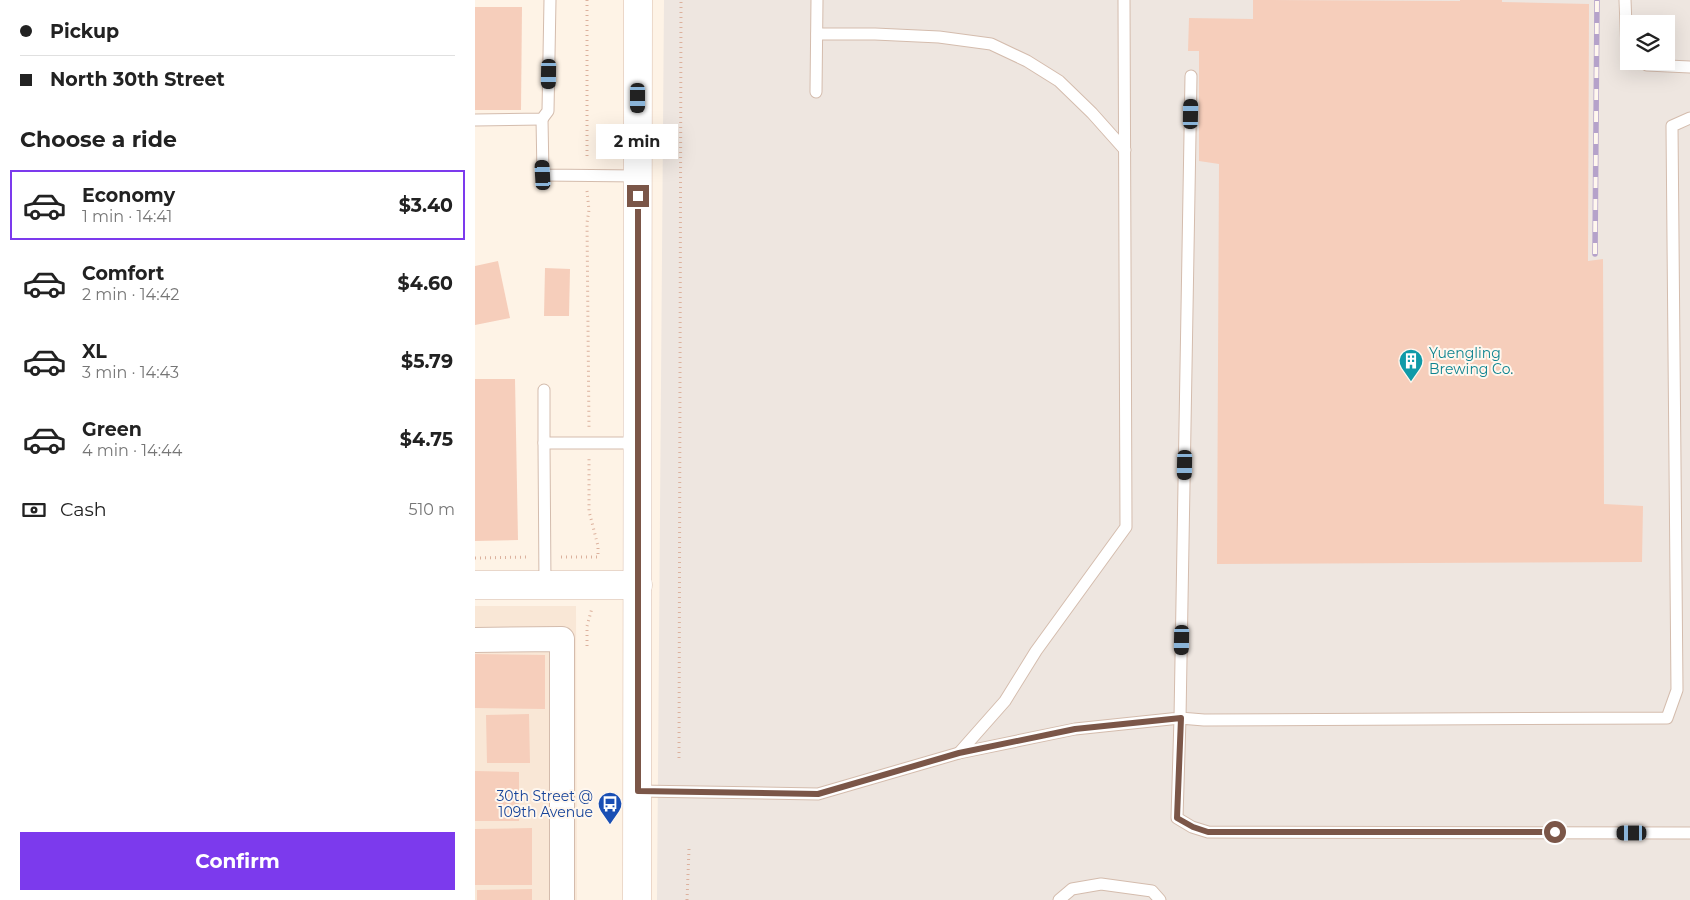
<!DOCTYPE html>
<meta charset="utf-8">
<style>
:root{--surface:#fff;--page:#f2f2f2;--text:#222;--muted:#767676;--line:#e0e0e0;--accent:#7c3aed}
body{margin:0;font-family:Montserrat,sans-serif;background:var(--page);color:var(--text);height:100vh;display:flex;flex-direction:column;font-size:19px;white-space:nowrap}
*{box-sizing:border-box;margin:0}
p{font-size:16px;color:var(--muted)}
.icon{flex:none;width:28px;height:28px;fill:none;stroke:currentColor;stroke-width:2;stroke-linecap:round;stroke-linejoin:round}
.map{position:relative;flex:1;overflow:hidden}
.panel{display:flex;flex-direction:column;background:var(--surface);width:475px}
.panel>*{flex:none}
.banner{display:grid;align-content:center;height:110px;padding:0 20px;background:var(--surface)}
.tools{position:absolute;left:1145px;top:15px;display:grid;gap:10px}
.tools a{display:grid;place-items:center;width:55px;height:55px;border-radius:0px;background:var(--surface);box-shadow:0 5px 20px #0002;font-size:25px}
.end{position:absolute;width:22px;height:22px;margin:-11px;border:6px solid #7b5648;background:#fff;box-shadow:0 0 0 2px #fff}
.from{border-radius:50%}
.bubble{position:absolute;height:35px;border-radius:0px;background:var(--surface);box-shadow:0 5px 20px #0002;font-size:16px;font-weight:700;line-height:35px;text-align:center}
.car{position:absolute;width:15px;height:30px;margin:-15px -8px;border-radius:6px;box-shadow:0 0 4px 1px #0007;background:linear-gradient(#222 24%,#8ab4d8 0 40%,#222 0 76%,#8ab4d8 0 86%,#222 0)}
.banner b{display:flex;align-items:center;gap:18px;height:48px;font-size:19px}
.banner b+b{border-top:1px solid var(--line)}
.banner i{width:12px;height:12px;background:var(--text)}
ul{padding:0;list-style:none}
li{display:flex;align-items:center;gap:15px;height:70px;margin:0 10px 8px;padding:0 10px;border:2px solid transparent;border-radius:0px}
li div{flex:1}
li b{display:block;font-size:19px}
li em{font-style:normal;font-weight:700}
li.selected{border-color:var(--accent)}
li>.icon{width:45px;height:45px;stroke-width:1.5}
h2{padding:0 20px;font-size:22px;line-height:60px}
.pay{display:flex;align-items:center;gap:12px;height:55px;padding:0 20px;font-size:19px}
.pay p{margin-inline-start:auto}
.cta{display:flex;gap:10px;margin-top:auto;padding:10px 20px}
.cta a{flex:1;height:58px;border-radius:0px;background:var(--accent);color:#fff;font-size:20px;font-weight:700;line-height:58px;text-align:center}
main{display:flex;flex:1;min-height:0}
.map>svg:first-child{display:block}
.residential{fill:#f9e7d6}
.industrial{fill:#eee6e0;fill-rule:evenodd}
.building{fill:#f6cebb}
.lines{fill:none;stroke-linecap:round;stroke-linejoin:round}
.service-casing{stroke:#d4bcad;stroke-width:13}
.minor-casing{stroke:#d4bcad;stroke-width:26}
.tertiary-casing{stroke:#d4bcad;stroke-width:29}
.secondary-casing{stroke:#dabdac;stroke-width:29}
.path{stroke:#dcb19d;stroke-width:3;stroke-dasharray:1 4;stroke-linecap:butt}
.service{stroke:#fff;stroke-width:11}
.minor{stroke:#fff;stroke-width:24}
.tertiary{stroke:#fff;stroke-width:28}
.secondary{stroke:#fff;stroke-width:28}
.rail-casing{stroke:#b5a2ca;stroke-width:5.5}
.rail{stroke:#fff7ee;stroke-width:4;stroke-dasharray:11;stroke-linecap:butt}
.route{stroke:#7b5648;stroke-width:6}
.labels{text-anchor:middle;stroke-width:4;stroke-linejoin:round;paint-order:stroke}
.culture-label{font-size:14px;fill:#0d838f;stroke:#fff7ee;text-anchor:start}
.transit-label{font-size:14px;fill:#164399;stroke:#fff7ee;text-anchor:end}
</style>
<main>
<section class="panel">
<div class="banner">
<b><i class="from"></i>Pickup</b>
<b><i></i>North 30th Street</b>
</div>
<h2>Choose a ride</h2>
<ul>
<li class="selected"><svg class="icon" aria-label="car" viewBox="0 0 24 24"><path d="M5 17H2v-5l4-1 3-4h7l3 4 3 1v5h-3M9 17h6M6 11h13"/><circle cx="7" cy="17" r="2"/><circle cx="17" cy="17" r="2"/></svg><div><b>Economy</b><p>1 min · 14:41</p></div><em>$3.40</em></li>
<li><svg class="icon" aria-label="car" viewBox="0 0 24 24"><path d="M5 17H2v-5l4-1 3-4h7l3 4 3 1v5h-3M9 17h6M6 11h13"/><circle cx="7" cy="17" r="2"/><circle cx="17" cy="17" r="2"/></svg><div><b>Comfort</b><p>2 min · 14:42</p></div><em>$4.60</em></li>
<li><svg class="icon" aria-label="car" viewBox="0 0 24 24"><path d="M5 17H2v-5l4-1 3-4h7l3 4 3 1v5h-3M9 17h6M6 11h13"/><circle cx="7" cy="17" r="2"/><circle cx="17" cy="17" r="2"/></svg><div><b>XL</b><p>3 min · 14:43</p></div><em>$5.79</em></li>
<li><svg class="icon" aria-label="car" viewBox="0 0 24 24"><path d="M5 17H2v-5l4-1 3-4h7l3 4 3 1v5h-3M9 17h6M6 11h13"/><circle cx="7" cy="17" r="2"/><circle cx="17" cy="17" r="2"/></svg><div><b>Green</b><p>4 min · 14:44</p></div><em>$4.75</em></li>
</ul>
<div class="pay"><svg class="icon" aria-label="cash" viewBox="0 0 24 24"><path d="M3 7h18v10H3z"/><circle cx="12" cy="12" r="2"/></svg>Cash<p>510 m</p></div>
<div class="cta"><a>Confirm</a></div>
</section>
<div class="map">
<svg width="1215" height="900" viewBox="0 0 1215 900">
<rect width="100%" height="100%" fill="#fef3e6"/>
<!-- residential -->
<path class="residential" d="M0,606H101L102,900H0Z"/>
<!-- industrial -->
<path class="industrial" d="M189,0H1215V900H182ZM1154,24H1191V61H1154Z"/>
<!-- building -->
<g class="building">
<path d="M778,0L985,1V0H1027V2L1114,4L1113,261L1128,259L1129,504L1168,506L1167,562L742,564L744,164L724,161V51H713L714,18L778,19Z"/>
<path d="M0,7H47L46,110H0Z"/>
<path d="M23,261L35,318L0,325V266Z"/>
<path d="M70,268L95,269L94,316H69Z"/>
<path d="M0,379H40L43,540L0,541Z"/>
<path d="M0,654L70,655V709L0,708Z"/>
<path d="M54,714L55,763H12L11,715Z"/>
<path d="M0,771L44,772V821H0Z"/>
<path d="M57,828V885H0V829Z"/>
<path d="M57,889V900H2V890Z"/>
</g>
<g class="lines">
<defs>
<g id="service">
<path d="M1150,0L1152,52L1154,53"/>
<path d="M342,34H400L464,37L516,44L552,61L584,81L617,113L650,150"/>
<path d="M1166,61L1172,65L1215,67"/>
<path d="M341,92L342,0"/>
<path d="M1215,118L1197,126L1202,690L1192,718L729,720L705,718L702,818L717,827L733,832L1215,833"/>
<path d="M67,119L68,175L163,176"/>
<path d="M0,120L67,119L73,111L75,0"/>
<path d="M69,390V443H163"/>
<path d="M69,443L70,585"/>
<path d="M484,753L530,701L561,651L651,527L649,0"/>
<path d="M163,791L343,794L484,753L600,729L705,718L716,76"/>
<path d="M584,900L597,889L626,884L677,891L685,900"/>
</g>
<path id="minor" d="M0,640L87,639V900"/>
<path id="tertiary" d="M0,585H163"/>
<path id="secondary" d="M162,900L163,0"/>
</defs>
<!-- service casing -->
<use href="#service" class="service-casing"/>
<!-- minor casing -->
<use href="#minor" class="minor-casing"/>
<!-- tertiary casing -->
<use href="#tertiary" class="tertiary-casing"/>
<!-- secondary casing -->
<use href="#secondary" class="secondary-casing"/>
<!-- path -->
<g class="path">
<path d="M112,0V159"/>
<path d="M112,191L114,210L112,223L114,429"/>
<path d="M86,557H123V546L114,511V458"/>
<path d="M0,558L55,557"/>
<path d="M112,646V626L117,608"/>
<path d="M204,758L206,0"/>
<path d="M212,900L214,849"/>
</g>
<!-- service -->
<use href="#service" class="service"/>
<!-- minor -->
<use href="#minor" class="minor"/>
<!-- tertiary -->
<use href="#tertiary" class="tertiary"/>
<!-- secondary -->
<use href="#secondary" class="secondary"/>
<defs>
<path id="rail" d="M1120,254L1122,0"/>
</defs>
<!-- rail casing -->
<use href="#rail" class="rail-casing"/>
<!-- rail -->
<use href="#rail" class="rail"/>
</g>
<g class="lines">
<!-- route -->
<path class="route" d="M163,196V791L343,794L484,753L600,729L706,718L702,818L718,827L733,832H1080"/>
</g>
<!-- icons -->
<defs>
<symbol id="building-pin" viewBox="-11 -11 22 30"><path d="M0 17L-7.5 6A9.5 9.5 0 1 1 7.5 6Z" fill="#0f9aa8" stroke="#fff7ee"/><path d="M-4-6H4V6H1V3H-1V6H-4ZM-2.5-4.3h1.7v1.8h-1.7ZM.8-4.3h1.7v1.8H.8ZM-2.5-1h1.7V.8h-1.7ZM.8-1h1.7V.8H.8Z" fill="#fff"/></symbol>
<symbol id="bus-pin" viewBox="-11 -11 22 30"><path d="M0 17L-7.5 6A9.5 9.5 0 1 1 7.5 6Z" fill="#1a4fb4" stroke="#fff7ee"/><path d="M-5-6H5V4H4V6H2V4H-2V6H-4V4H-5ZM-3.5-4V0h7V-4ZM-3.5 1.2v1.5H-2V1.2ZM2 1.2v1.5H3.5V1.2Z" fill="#fff"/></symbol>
</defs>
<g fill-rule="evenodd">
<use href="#building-pin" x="922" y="347" width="28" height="38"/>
<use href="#bus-pin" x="121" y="790" width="28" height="38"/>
</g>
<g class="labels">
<!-- culture labels -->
<g class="culture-label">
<text x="954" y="358">Yuengling<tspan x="954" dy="16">Brewing Co.</tspan></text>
</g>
<!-- transit labels -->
<g class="transit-label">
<text x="118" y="801">30th Street @<tspan x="118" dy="16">109th Avenue</tspan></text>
</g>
</g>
</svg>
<div class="tools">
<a><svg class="icon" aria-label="layers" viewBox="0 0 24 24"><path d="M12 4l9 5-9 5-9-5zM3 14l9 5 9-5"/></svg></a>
</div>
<i class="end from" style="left:1080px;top:832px"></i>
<i class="end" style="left:163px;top:196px"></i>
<div class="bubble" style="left:121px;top:124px;width:82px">2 min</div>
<i class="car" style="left:74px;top:74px;rotate:181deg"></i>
<i class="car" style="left:163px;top:98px;rotate:180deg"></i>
<i class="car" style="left:716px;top:114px;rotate:1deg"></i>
<i class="car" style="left:68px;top:175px;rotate:357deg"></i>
<i class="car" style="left:710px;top:465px;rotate:181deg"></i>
<i class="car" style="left:707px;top:640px;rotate:181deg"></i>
<i class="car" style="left:1157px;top:833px;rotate:270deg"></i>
</div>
</main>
